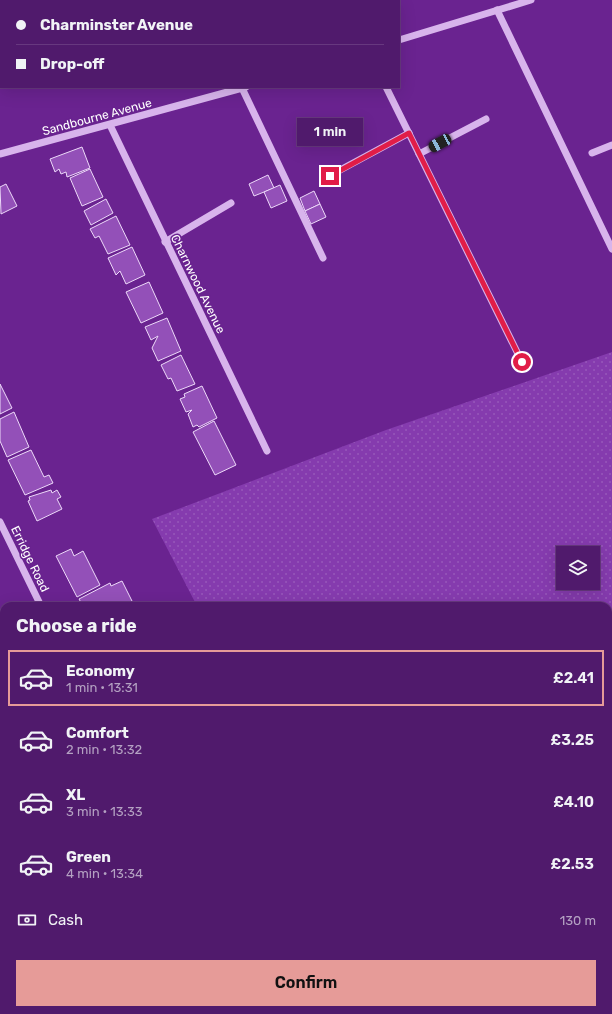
<!DOCTYPE html>
<meta charset="utf-8">
<style>
:root{--surface:#501a6c;--page:#562372;--text:#f1f3f6;--muted:#b4a1c2;--line:#67387f;--accent:#e69b98}
body{margin:0;font-family:Rubik,sans-serif;background:var(--page);color:var(--text);height:100vh;display:flex;flex-direction:column;font-size:15px;white-space:nowrap}
*{box-sizing:border-box;margin:0}
p{font-size:13px;color:var(--muted)}
.icon{flex:none;width:22px;height:22px;fill:none;stroke:currentColor;stroke-width:2;stroke-linecap:round;stroke-linejoin:round}
.map{position:relative;flex:1;overflow:hidden}
.sheet{position:absolute;left:0px;top:602px;width:612px;height:412px;display:flex;flex-direction:column;background:var(--surface);border-radius:12px 12px 0 0;box-shadow:0 4px 16px #0002,0 0 0 1px var(--line)}
.sheet>*{flex:none}
.hud{position:absolute;left:0px;top:0px;width:400px;height:88px;box-shadow:0 4px 16px #0002,0 0 0 1px var(--line);display:grid;align-content:center;height:88px;padding:0 16px;background:var(--surface)}
.buttons{position:absolute;left:556px;top:546px;display:grid;gap:8px}
.buttons a{display:grid;place-items:center;width:44px;height:44px;border-radius:0px;background:var(--surface);box-shadow:0 4px 16px #0002,0 0 0 1px var(--line);font-size:20px}
.end{position:absolute;width:18px;height:18px;margin:-9px;border:5px solid #e11d48;background:#fff;box-shadow:0 0 0 2px #fff}
.from{border-radius:50%}
.bubble{position:absolute;height:28px;border-radius:0px;background:var(--surface);box-shadow:0 4px 16px #0002,0 0 0 1px var(--line);font-size:13px;font-weight:600;line-height:28px;text-align:center}
.car{position:absolute;width:12px;height:24px;margin:-12px -6px;border-radius:5px;box-shadow:0 0 3px 1px #0007;background:linear-gradient(#222 24%,#8ab4d8 0 40%,#222 0 76%,#8ab4d8 0 86%,#222 0)}
.hud b{display:flex;align-items:center;gap:14px;height:38px;font-size:15px}
.hud b+b{border-top:1px solid var(--line)}
.hud i{width:10px;height:10px;background:var(--text)}
ul{padding:0;list-style:none}
li{display:flex;align-items:center;gap:12px;height:56px;margin:0 8px 6px;padding:0 8px;border:2px solid transparent;border-radius:0px}
li div{flex:1}
li b{display:block;font-size:15px}
li em{font-style:normal;font-weight:600}
li.active{border-color:var(--accent)}
li>.icon{width:36px;height:36px;stroke-width:1.5}
h2{padding:0 16px;font-size:18px;line-height:48px}
.pay{display:flex;align-items:center;gap:10px;height:44px;padding:0 16px;font-size:15px}
.pay p{margin-inline-start:auto}
.action{display:flex;gap:8px;margin-top:auto;padding:8px 16px}
.action a{flex:1;height:46px;border-radius:0px;background:var(--accent);color:#111;font-size:16px;font-weight:600;line-height:46px;text-align:center}
.map>svg:first-child{display:block}
.park{fill:url(#park-dots);fill-rule:evenodd}
.building{fill:#9350b8;stroke:#edd9f9}
.lines{fill:none;stroke-linecap:round;stroke-linejoin:round}
.minor{stroke:#d8b4ec;stroke-width:7}
.route{stroke:#e11d48;stroke-width:5}
.labels{text-anchor:middle;stroke-width:3;stroke-linejoin:round;paint-order:stroke}
.street-label{font-size:12px;fill:#fff;stroke:#6a2390}
</style>
<div class="map">
<svg width="612" height="1014" viewBox="0 0 612 1014">
<defs>
<pattern id="park-dots" width="8" height="8" patternUnits="userSpaceOnUse"><rect width="8" height="8" fill="#853bae"/><path d="M2 2h.1M6 6h.1" fill="none" stroke="#9758ba" stroke-width="1.8" stroke-linecap="round"/></pattern>
</defs>
<rect width="100%" height="100%" fill="#6a2390"/>
<!-- park -->
<path class="park" d="M612,352V662L608,663V606H197L152,519L386,430ZM563,553H593V583H563Z"/>
<!-- building -->
<g class="building">
<path d="M82,147L90,168L67,177L66,172L61,174L59,169L55,172L50,159Z"/>
<path d="M90,169L103,197L82,206L70,178Z"/>
<path d="M268,175L274,188L254,196L249,184Z"/>
<path d="M6,184L17,206L1,214L0,187Z"/>
<path d="M280,185L287,201L271,208L264,192Z"/>
<path d="M314,191L320,204L305,211L300,198Z"/>
<path d="M106,199L113,213L91,225L84,211Z"/>
<path d="M320,204L326,217L311,224L305,211Z"/>
<path d="M116,216L130,245L108,254L99,236L95,238L90,229Z"/>
<path d="M132,247L145,275L126,284L120,271L116,275L108,258Z"/>
<path d="M149,282L163,313L141,323L126,292Z"/>
<path d="M167,318L181,351L158,361L152,348L158,336L151,340L145,327Z"/>
<path d="M181,355L195,384L177,391L171,378L168,379L161,365Z"/>
<path d="M0,384L12,408L0,414Z"/>
<path d="M202,386L217,418L199,427L197,425L193,427L188,414L192,410L186,412L180,399L185,397L184,394Z"/>
<path d="M14,412L29,447L7,457L0,441V419Z"/>
<path d="M214,421L236,465L215,475L193,432Z"/>
<path d="M31,450L44,477L49,475L53,483L25,495L8,460Z"/>
<path d="M51,490L52,493L57,490L61,497L57,499L62,509L37,521L28,501L30,500L29,497Z"/>
<path d="M71,549L74,556L83,551L100,585L77,597L56,556Z"/>
<path d="M122,581L132,601L123,606H83L79,599L110,583L111,586Z"/>
<path d="M3,610L4,647L0,648V612Z"/>
</g>
<g class="lines">
<!-- minor -->
<g class="minor">
<path d="M268,0V1"/>
<path d="M497,10L612,249"/>
<path d="M399,40L531,0"/>
<path d="M386,87L522,362"/>
<path d="M242,88L323,258"/>
<path d="M110,125L267,451"/>
<path d="M592,153L612,145"/>
<path d="M0,154L246,87"/>
<path d="M419,154L486,119"/>
<path d="M329,176L409,133"/>
<path d="M165,242L231,203"/>
<path d="M0,522L41,606"/>
<path d="M0,676L4,675"/>
<path d="M608,682L612,681"/>
<path d="M608,708L612,707"/>
<path d="M0,926L4,924"/>
<path d="M214,1010L215,1014"/>
</g>
</g>
<g class="lines">
<!-- route -->
<path class="route" d="M330,176L409,133L522,362"/>
</g>
<g class="labels">
<!-- street labels -->
<g class="street-label">
<text transform="translate(97 117) rotate(-15)" y="4">Sandbourne Avenue</text>
<text transform="translate(198 284) rotate(64)" y="4">Charnwood Avenue</text>
<text transform="translate(30 559) rotate(64)" y="4">Erridge Road</text>
</g>
</g>
</svg>
<div class="buttons">
<a><svg class="icon" aria-label="layers" viewBox="0 0 24 24"><path d="M12 4l9 5-9 5-9-5zM3 14l9 5 9-5"/></svg></a>
</div>
<i class="end from" style="left:522px;top:362px"></i>
<i class="end" style="left:330px;top:176px"></i>
<div class="bubble" style="left:297px;top:118px;width:66px">1 min</div>
<i class="car" style="left:440px;top:143px;rotate:242deg"></i>
<div class="hud">
<b><i class="from"></i>Charminster Avenue</b>
<b><i></i>Drop-off</b>
</div>
<section class="sheet">
<h2>Choose a ride</h2>
<ul>
<li class="active"><svg class="icon" aria-label="car" viewBox="0 0 24 24"><path d="M5 17H2v-5l4-1 3-4h7l3 4 3 1v5h-3M9 17h6M6 11h13"/><circle cx="7" cy="17" r="2"/><circle cx="17" cy="17" r="2"/></svg><div><b>Economy</b><p>1 min · 13:31</p></div><em>£2.41</em></li>
<li><svg class="icon" aria-label="car" viewBox="0 0 24 24"><path d="M5 17H2v-5l4-1 3-4h7l3 4 3 1v5h-3M9 17h6M6 11h13"/><circle cx="7" cy="17" r="2"/><circle cx="17" cy="17" r="2"/></svg><div><b>Comfort</b><p>2 min · 13:32</p></div><em>£3.25</em></li>
<li><svg class="icon" aria-label="car" viewBox="0 0 24 24"><path d="M5 17H2v-5l4-1 3-4h7l3 4 3 1v5h-3M9 17h6M6 11h13"/><circle cx="7" cy="17" r="2"/><circle cx="17" cy="17" r="2"/></svg><div><b>XL</b><p>3 min · 13:33</p></div><em>£4.10</em></li>
<li><svg class="icon" aria-label="car" viewBox="0 0 24 24"><path d="M5 17H2v-5l4-1 3-4h7l3 4 3 1v5h-3M9 17h6M6 11h13"/><circle cx="7" cy="17" r="2"/><circle cx="17" cy="17" r="2"/></svg><div><b>Green</b><p>4 min · 13:34</p></div><em>£2.53</em></li>
</ul>
<div class="pay"><svg class="icon" aria-label="cash" viewBox="0 0 24 24"><path d="M3 7h18v10H3z"/><circle cx="12" cy="12" r="2"/></svg>Cash<p>130 m</p></div>
<div class="action"><a>Confirm</a></div>
</section>
</div>
